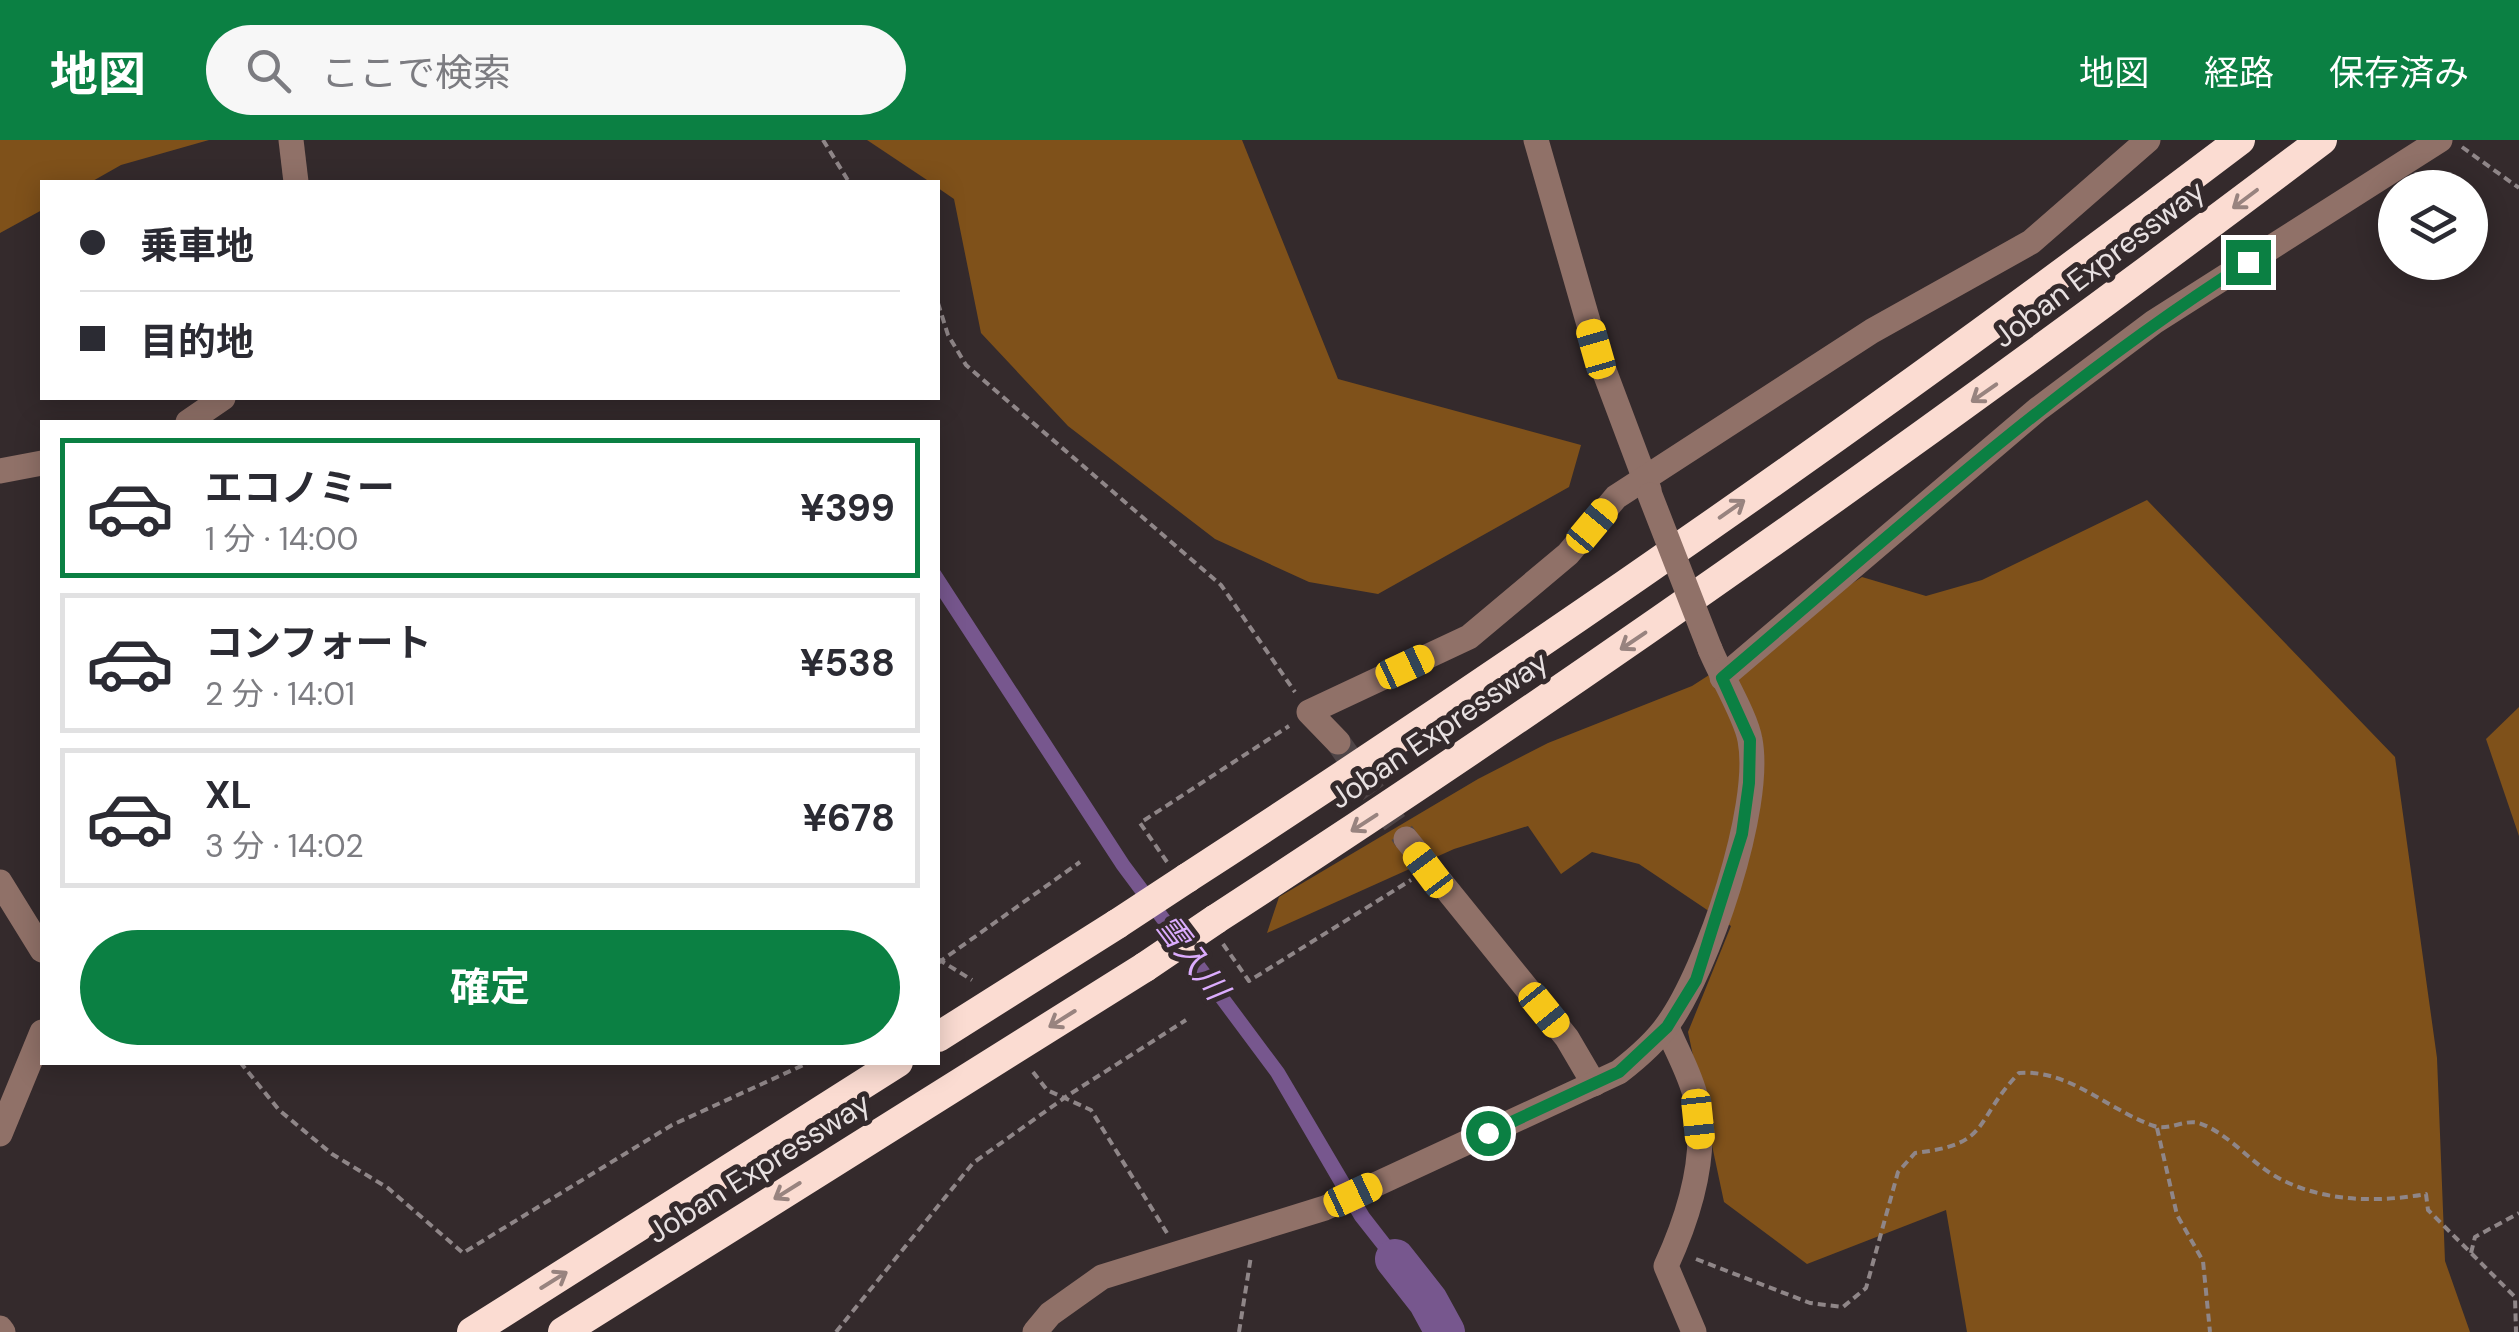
<!DOCTYPE html>
<html lang="ja">
<meta charset="utf-8">
<style>
:root{--surface:#fff;--page:#f7f7f7;--text:#2b2b33;--muted:#7c7c81;--line:#e1e1e2;--accent:#0b8043}
body{margin:0;font-family:"DM Sans","Noto Sans JP",sans-serif;background:var(--page);color:var(--text);height:100vh;display:flex;flex-direction:column;font-size:38px;white-space:nowrap}
*{box-sizing:border-box;margin:0}
p{font-size:32px;color:var(--muted)}
.icon{flex:none;width:55px;height:55px;fill:none;stroke:currentColor;stroke-width:2;stroke-linecap:round;stroke-linejoin:round}
.map{position:relative;flex:1;overflow:hidden}
.drawer{position:absolute;left:40px;top:280px;width:900px;height:645px;display:flex;flex-direction:column;background:var(--surface);border-radius:0px;box-shadow:0 5px 25px #0003}
.drawer>*{flex:none}
.banner{position:absolute;left:40px;top:40px;width:900px;height:220px;border-radius:0px;box-shadow:0 5px 25px #0003;display:grid;align-content:center;height:220px;padding:0 40px;background:var(--surface)}
.controls{position:absolute;left:2378px;top:30px;display:grid;gap:20px}
.controls a{display:grid;place-items:center;width:110px;height:110px;border-radius:50%;background:var(--surface);box-shadow:0 5px 25px #0003;font-size:50px}
.end{position:absolute;width:45px;height:45px;margin:-22px;border:12px solid #0b8043;background:#fff;box-shadow:0 0 0 5px #fff}
.from{border-radius:50%}
.car{position:absolute;width:30px;height:60px;margin:-30px -15px;border-radius:12px;box-shadow:0 0 8px 2px #0007;background:linear-gradient(#f5c518 24%,#345 0 40%,#f5c518 0 76%,#345 0 86%,#f5c518 0)}
.banner b{display:flex;align-items:center;gap:35px;height:95px;font-size:38px}
.banner b+b{border-top:2px solid var(--line)}
.banner i{width:25px;height:25px;background:var(--text)}
ul{padding:18px 0 0;list-style:none}
li{display:flex;align-items:center;gap:30px;height:140px;margin:0 20px 15px;padding:0 20px;border:5px solid var(--line);border-radius:0px}
li div{flex:1}
li b{display:block;font-size:38px}
li em{font-style:normal;font-weight:700}
li.active{border-color:var(--accent)}
li>.icon{width:90px;height:90px;stroke-width:1.5}
.cta{display:flex;gap:20px;margin-top:auto;padding:20px 40px}
.cta a{flex:1;height:115px;border-radius:60px;background:var(--accent);color:#fff;font-size:40px;font-weight:700;line-height:115px;text-align:center}
header{display:flex;align-items:center;gap:60px;box-sizing:border-box;height:140px;padding:0 50px;background:var(--accent);color:#fff}
header strong{font-size:48px}
nav{display:flex;gap:55px;margin-inline-start:auto;font-size:35px}
.search{width:700px;height:90px;background:var(--page);display:flex;align-items:center;gap:25px;box-sizing:border-box;padding:0 35px;border-radius:55px;color:var(--muted);font-size:38px}
.map>svg:first-child{display:block}
.forest{fill:#7f511a}
.water{fill:#77578e}
.lines{fill:none;stroke-linecap:round;stroke-linejoin:round}
.river{stroke:#77578e;stroke-width:40}
.minor-tunnel{stroke:#4f4547;stroke-width:25;stroke-dasharray:25 12;stroke-linecap:butt}
.path{stroke:#8f8688;stroke-width:4;stroke-dasharray:8 5;stroke-linecap:butt}
.minor{stroke:#907168;stroke-width:25}
.highway{stroke:#fbdcd2;stroke-width:30}
.minor-bridge{stroke:#907168;stroke-width:25}
.highway-bridge{stroke:#fbdcd2;stroke-width:30}
.oneway{stroke:#98837f}
.route{stroke:#0b8043;stroke-width:12}
.labels{text-anchor:middle;stroke-width:10;stroke-linejoin:round;paint-order:stroke}
.street-label{font-size:30px;fill:#e8e1e2;stroke:#342a2c}
.water-label{font-size:32px;font-style:italic;fill:#dbacfe;stroke:#342a2c}
</style>
<header>
<strong>地図</strong>
<div class="search"><svg class="icon" aria-label="search" viewBox="0 0 24 24"><circle cx="10" cy="10" r="6"/><path d="M15 15l6 6"/></svg>ここで検索</div>
<nav><a>地図</a><a>経路</a><a>保存済み</a></nav>
</header>
<div class="map">
<svg width="2519" height="1192" viewBox="0 0 2519 1192">
<rect width="100%" height="100%" fill="#342a2c"/>
<!-- forest -->
<g class="forest">
<path d="M0,0H209L121,25L91,42H42V70L0,93Z"/>
<path d="M867,0H1242L1338,239L1581,305L1569,347L1378,454L1309,442L1215,399L1068,286L981,193L954,59L938,48V42H930Z"/>
<path d="M2147,360L2395,617L2437,918L2445,1121L2470,1192H1967L1946,1070L1807,1124L1724,1062L1688,892L1731,786L1639,724L1592,712L1561,734L1528,686L1454,709L1267,793L1279,757L1478,639L1548,603L1692,546L1862,437L1926,456L1982,440Z"/>
<path d="M2519,567V696L2486,599Z"/>
</g>
<!-- water -->
<path class="water" d="M938,427L1129,721L1284,929L1369,1073L1435,1158L1422,1165L1355,1080L1271,936L1117,729L938,455Z"/>
<g class="lines">
<!-- river -->
<path class="river" d="M1395,1119L1428,1161L1445,1192"/>
<!-- minor-tunnel -->
<path class="minor-tunnel" d="M1338,602L1406,699"/>
<!-- path -->
<g class="path">
<path d="M823,0L849,42"/>
<path d="M2462,7L2519,48"/>
<path d="M938,163L948,195L966,225L1221,445L1295,552"/>
<path d="M1167,722L1140,683L1289,586"/>
<path d="M1223,804L1249,841L1411,740"/>
<path d="M938,819L972,840"/>
<path d="M938,823L1080,722"/>
<path d="M240,922L279,970L332,1014L388,1048L463,1113L672,985L810,922"/>
<path d="M1033,932L1047,950L1091,970L1167,1093"/>
<path d="M2157,988L2177,1075L2203,1121L2210,1192"/>
<path d="M2471,1113L2475,1097L2519,1073"/>
<path d="M1696,1119L1810,1163L1843,1167L1866,1148L1898,1032L1915,1013C1993,1004 1972,982 2019,933C2069,929 2108,970 2154,986C2168,991 2185,979 2199,983C2228,993 2249,1021 2275,1036C2320,1062 2376,1063 2426,1054L2428,1070L2515,1157L2516,1192"/>
<path d="M836,1192L973,1023L1067,956L1186,880"/>
<path d="M1239,1192L1251,1116"/>
</g>
<!-- minor -->
<g class="minor">
<path d="M291,0L296,42"/>
<path d="M1536,0L1596,209L1649,350"/>
<path d="M188,282L223,258"/>
<path d="M0,331L42,323"/>
<path d="M1722,538L2038,269L2154,182L2440,0"/>
<path d="M1338,602L1309,572L1469,497L1568,414L1616,357L1872,191L2031,102L2148,0"/>
<path d="M1406,699L1567,898L1594,944"/>
<path d="M0,742L42,810"/>
<path d="M1667,887C1676,910 1691,935 1696,959C1709,1015 1689,1076 1666,1126L1694,1192"/>
<path d="M0,994L42,892"/>
<path d="M0,1188L3,1192"/>
<path d="M1035,1192L1050,1174L1102,1137L1325,1068L1619,932C1637,918 1655,903 1668,884C1707,830 1763,667 1750,600C1746,576 1720,534 1710,509"/>
</g>
<!-- highway -->
<g class="highway">
<path d="M1187,738C1547,504 1899,259 2240,0"/>
<path d="M1216,779C1595,533 1962,272 2322,0"/>
<path d="M938,897L1117,784"/>
<path d="M472,1192L898,922"/>
<path d="M563,1192L1145,827"/>
</g>
<!-- minor-bridge -->
<path class="minor-bridge" d="M1650,355L1710,509"/>
<!-- highway-bridge -->
<g class="highway-bridge">
<path d="M1117,784L1187,738"/>
<path d="M1145,827L1216,779"/>
</g>
</g>
<!-- one-way arrows -->
<defs><path id="oneway-shaft" d="M-6 0H5M1.5-3L5.5 0L1.5 3" fill="none" stroke-width="1.6" stroke-linecap="round" stroke-linejoin="round" transform="scale(2.5)"/></defs>
<g class="oneway">
<use href="#oneway-shaft" transform="translate(2245 59) rotate(143)"/>
<use href="#oneway-shaft" transform="translate(1984 253) rotate(145)"/>
<use href="#oneway-shaft" transform="translate(1732 369) rotate(-35)"/>
<use href="#oneway-shaft" transform="translate(1633 501) rotate(146)"/>
<use href="#oneway-shaft" transform="translate(1364 683) rotate(147)"/>
<use href="#oneway-shaft" transform="translate(1062 879) rotate(148)"/>
<use href="#oneway-shaft" transform="translate(787 1051) rotate(148)"/>
<use href="#oneway-shaft" transform="translate(554 1140) rotate(-32)"/>
</g>
<g class="lines">
<!-- route -->
<path class="route" d="M1488,993L1619,932L1667,887L1696,840L1742,694L1749,643L1750,600L1722,538C1893,393 2057,243 2248,122"/>
</g>
<g class="labels">
<!-- street labels -->
<g class="street-label">
<text transform="translate(2099 124) rotate(-37)" y="10">Joban Expressway</text>
<text transform="translate(1439 590) rotate(-34)" y="10">Joban Expressway</text>
<text transform="translate(759 1028) rotate(-32)" y="10">Joban Expressway</text>
</g>
<!-- water labels -->
<g class="water-label">
<text transform="translate(1192 817) rotate(53)" y="11">雪入川</text>
</g>
</g>
</svg>
<div class="controls">
<a><svg class="icon" aria-label="layers" viewBox="0 0 24 24"><path d="M12 4l9 5-9 5-9-5zM3 14l9 5 9-5"/></svg></a>
</div>
<i class="end from" style="left:1488px;top:993px"></i>
<i class="end" style="left:2248px;top:122px"></i>
<i class="car" style="left:1596px;top:209px;rotate:344deg"></i>
<i class="car" style="left:1592px;top:386px;rotate:40deg"></i>
<i class="car" style="left:1405px;top:527px;rotate:65deg"></i>
<i class="car" style="left:1428px;top:730px;rotate:323deg"></i>
<i class="car" style="left:1544px;top:870px;rotate:141deg"></i>
<i class="car" style="left:1698px;top:979px;rotate:174deg"></i>
<i class="car" style="left:1353px;top:1055px;rotate:65deg"></i>
<div class="banner">
<b><i class="from"></i>乗車地</b>
<b><i></i>目的地</b>
</div>
<section class="drawer">
<ul>
<li class="active"><svg class="icon" aria-label="car" viewBox="0 0 24 24"><path d="M5 17H2v-5l4-1 3-4h7l3 4 3 1v5h-3M9 17h6M6 11h13"/><circle cx="7" cy="17" r="2"/><circle cx="17" cy="17" r="2"/></svg><div><b>エコノミー</b><p>1 分 · 14:00</p></div><em>¥399</em></li>
<li><svg class="icon" aria-label="car" viewBox="0 0 24 24"><path d="M5 17H2v-5l4-1 3-4h7l3 4 3 1v5h-3M9 17h6M6 11h13"/><circle cx="7" cy="17" r="2"/><circle cx="17" cy="17" r="2"/></svg><div><b>コンフォート</b><p>2 分 · 14:01</p></div><em>¥538</em></li>
<li><svg class="icon" aria-label="car" viewBox="0 0 24 24"><path d="M5 17H2v-5l4-1 3-4h7l3 4 3 1v5h-3M9 17h6M6 11h13"/><circle cx="7" cy="17" r="2"/><circle cx="17" cy="17" r="2"/></svg><div><b>XL</b><p>3 分 · 14:02</p></div><em>¥678</em></li>
</ul>
<div class="cta"><a>確定</a></div>
</section>
</div>
